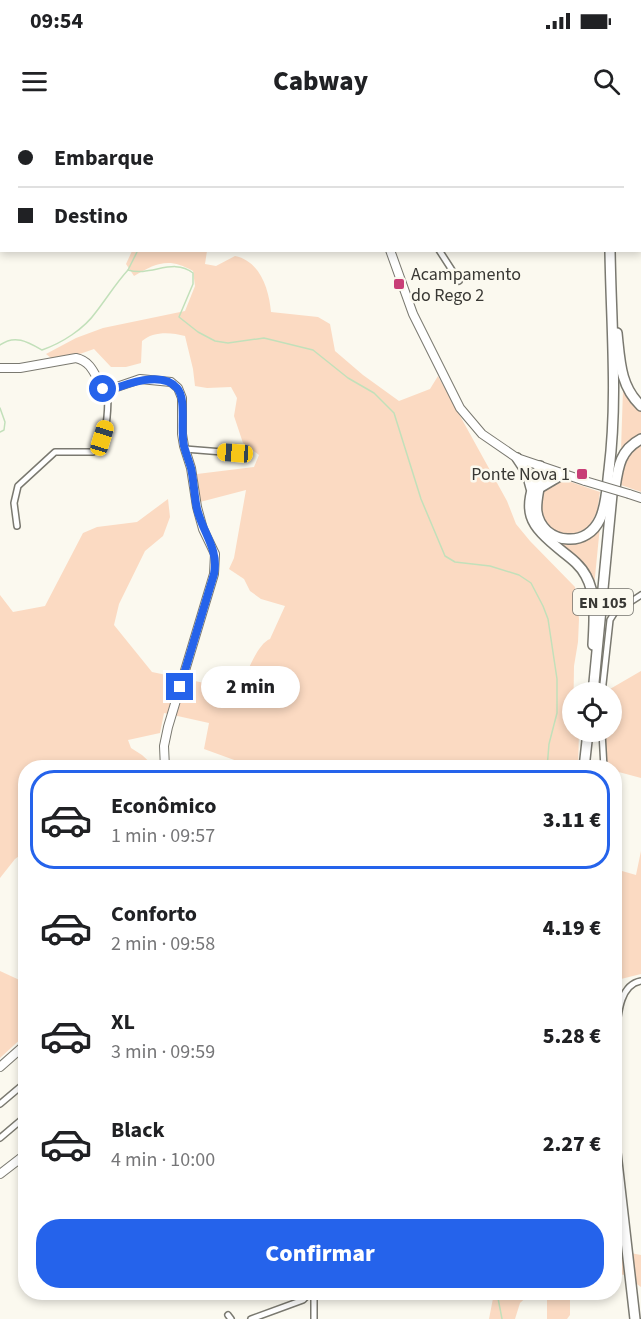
<!DOCTYPE html>
<html lang="pt">
<meta charset="utf-8">
<style>
:root{--surface:#fff;--page:#f6f6f6;--text:#202124;--muted:#757577;--line:#e0e0e0;--accent:#2563eb}
body{margin:0;font-family:"Source Sans 3",sans-serif;background:var(--page);color:var(--text);height:100vh;display:flex;flex-direction:column;font-size:22px;white-space:nowrap}
*{box-sizing:border-box;margin:0}
p{font-size:20px;color:var(--muted)}
.icon{flex:none;width:33px;height:33px;fill:none;stroke:currentColor;stroke-width:2;stroke-linecap:round;stroke-linejoin:round}
.map{position:relative;flex:1;overflow:hidden}
.panel{position:absolute;left:18px;top:640px;width:604px;height:540px;display:flex;flex-direction:column;background:var(--surface);border-radius:24px;box-shadow:0 3px 9px #0003}
.panel>*{flex:none}
.guide{position:absolute;left:0px;top:0px;width:642px;height:132px;box-shadow:0 3px 9px #0003;display:grid;align-content:center;height:132px;padding:0 18px;background:var(--surface)}
.tools{position:absolute;left:562px;top:562px;display:grid;gap:12px}
.tools a{display:grid;place-items:center;width:60px;height:60px;border-radius:50%;background:var(--surface);box-shadow:0 3px 9px #0003;font-size:30px}
.end{position:absolute;width:27px;height:27px;margin:-14px;border:8px solid #2563eb;background:#fff;box-shadow:0 0 0 3px #fff}
.from{border-radius:50%}
.bubble{position:absolute;height:42px;border-radius:21px;background:var(--surface);box-shadow:0 3px 9px #0003;font-size:20px;font-weight:800;line-height:42px;text-align:center}
.car{position:absolute;width:18px;height:36px;margin:-18px -9px;border-radius:8px;box-shadow:0 0 4px 2px #0007;background:linear-gradient(#f5c518 24%,#345 0 40%,#f5c518 0 76%,#345 0 86%,#f5c518 0)}
.guide b{display:flex;align-items:center;gap:21px;height:57px;font-size:22px}
.guide b+b{border-top:2px solid var(--line)}
.guide i{width:15px;height:15px;background:var(--text)}
ul{padding:10px 0 0;list-style:none}
li{display:flex;align-items:center;gap:18px;height:99px;margin:0 12px 9px;padding:0 6px;border:3px solid transparent;border-radius:24px}
li div{flex:1}
li b{display:block;font-size:22px}
li em{font-style:normal;font-weight:800}
li.active{border-color:var(--accent)}
li>.icon{width:54px;height:54px;stroke-width:1.5}
.primary-button{display:flex;gap:12px;margin-top:auto;padding:12px 18px}
.primary-button a{flex:1;height:69px;border-radius:24px;background:var(--accent);color:#fff;font-size:24px;font-weight:800;line-height:69px;text-align:center}
.status{display:flex;justify-content:space-between;align-items:center;height:42px;padding:0 30px;background:var(--surface);direction:ltr}
.status svg{height:16px;fill:currentColor}
header{display:flex;justify-content:space-between;align-items:center;height:78px;padding:0 18px;background:var(--surface);font-size:27px;font-weight:800}
.map>svg:first-child{display:block}
.green{fill:#fbdac2}
.lines{fill:none;stroke-linecap:round;stroke-linejoin:round}
.stream{stroke:#c2e0ba;stroke-width:1.5}
.street-casing{stroke:#7a7970;stroke-width:8}
.secondary-casing{stroke:#7a7970;stroke-width:10}
.primary-casing{stroke:#7a7970;stroke-width:12}
.street{stroke:#fff;stroke-width:5}
.secondary{stroke:#fff;stroke-width:8}
.primary{stroke:#fff;stroke-width:9}
.secondary-bridge-casing{stroke:#7a7970;stroke-width:10;stroke-linecap:butt}
.secondary-bridge{stroke:#fff;stroke-width:8}
.route{stroke:#2563eb;stroke-width:8}
.poi-dot{fill:#c83e76;stroke:#fbf9ef;stroke-width:2}
.labels{text-anchor:middle;stroke-width:5;stroke-linejoin:round;paint-order:stroke}
.shield{fill:#fbf9ef;stroke:#73726c;stroke-width:1.5}
.shield-label{font-size:16px;font-weight:bold;fill:#393834}
.poi-label{font-size:18px;fill:#393834;stroke:#fbf9ef;text-anchor:start}
</style>
<div class="status"><b>09:54</b><svg viewBox="0 0 49 12"><path d="M0 12V9h3v3zM5 12V6h3v6zM10 12V3h3v9zM15 12V0h3v12zM26 1h20v11H26zM47 4h2v5h-2z"/></svg></div>
<header><svg class="icon" aria-label="menu" viewBox="0 0 24 24"><path d="M4 6h16M4 12h16M4 18h16"/></svg>Cabway<svg class="icon" aria-label="search" viewBox="0 0 24 24"><circle cx="10" cy="10" r="6"/><path d="M15 15l6 6"/></svg></header>
<div class="map">
<svg width="641" height="1199" viewBox="0 0 641 1199">
<rect width="100%" height="100%" fill="#fbf9ef"/>
<!-- green -->
<g class="green">
<path d="M132,131H207L205,144L216,146L235,136C260,141 269,169 271,192L318,197L330,204L335,231L363,255L399,281L430,269L438,256L507,381L516,404L530,421L575,467L579,499L578,522L574,546L573,612H579L578,648H233L237,641L204,629L209,603L164,593L160,613L128,620L131,628L142,635L156,648H26L25,732L15,739L0,758V475L13,492L45,486L83,413L97,407L137,402L168,379L170,397L163,416L145,431L119,484L114,505L152,552L214,565L240,567C247,554 257,524 270,519L285,486L261,479L250,471L244,459L229,449L234,438L246,370L200,382L197,354L254,347L259,335L243,323L234,296L237,278L231,267L207,268L195,266L193,249L185,216C171,212 153,211 142,221L141,243L126,247H111L94,229L74,236L51,238L46,234L76,218L103,208L185,191L195,166L193,151C169,137 156,143 134,156L126,144Z"/>
<path d="M623,269L641,287V316L630,321L621,330Z"/>
<path d="M641,324V372L621,365C624,348 624,334 641,324Z"/>
<path d="M560,360H565L600,372L597,392L588,408L571,415L562,414L545,405L540,397L541,375L545,367Z"/>
<path d="M600,406L594,467L553,421L566,423Z"/>
<path d="M641,551V658L615,651V648H608L605,632L606,612H612V573H609L610,569Z"/>
<path d="M641,731V854L617,860L615,854V749L636,755Z"/>
<path d="M0,851L26,863L25,915L0,938Z"/>
<path d="M615,1130L641,1135V1167L624,1155L615,1153Z"/>
<path d="M494,1173H531L520,1183L515,1199H489Z"/>
<path d="M547,1173H570V1195L567,1199H547Z"/>
</g>
<g class="lines">
<!-- stream -->
<g class="stream">
<path d="M118,0V2"/>
<path d="M138,130L128,150C151,157 173,137 193,153V164L179,197L198,212L215,221L228,223L264,218L313,230L348,258L374,273L394,293L421,379L445,436L455,442L490,446L519,455L531,463L543,486L548,499L557,559V593L549,624L547,648"/>
<path d="M0,225C15,214 28,222 42,230C62,223 84,209 96,192C107,178 116,163 128,150"/>
<path d="M0,288L5,302L4,310L0,312"/>
<path d="M497,1173L502,1199"/>
</g>
<defs>
<g id="street">
<path d="M485,0L487,2"/>
<path d="M558,0V2"/>
<path d="M472,2V0"/>
<path d="M439,130L459,161"/>
<path d="M185,329L235,333"/>
<path d="M17,406L14,383L18,366L55,332H93C108,316 108,293 108,271"/>
<path d="M602,573L610,500L615,492L641,475"/>
<path d="M602,612L604,648"/>
<path d="M615,922C618,902 617,865 641,861"/>
<path d="M0,984L26,962"/>
<path d="M0,1018L26,996"/>
<path d="M228,1195L231,1199"/>
<path d="M251,1199L303,1180L310,1173"/>
<path d="M314,1199V1173"/>
</g>
<g id="secondary">
<path d="M323,0L324,2"/>
<path d="M390,130L413,194L460,288L482,314L517,338L585,361"/>
<path d="M0,248H20L76,238C94,242 95,259 105,271L140,259L171,262L178,268L182,278V314L184,326L191,348L197,387L203,409L215,434L214,454L168,607L164,626L165,648"/>
<path d="M629,374L641,378"/>
<path d="M0,947L26,924"/>
<path d="M0,1054L26,1034"/>
</g>
<g id="primary">
<path d="M604,0V2"/>
<path d="M9,2L10,0"/>
<path d="M0,14L2,12"/>
<path d="M617,213C620,241 620,266 641,286"/>
<path d="M517,338L527,353L531,368"/>
<path d="M540,346C544,369 526,391 547,411C553,416 560,419 568,419C582,420 594,412 600,399C607,384 607,365 609,350C618,277 611,203 610,130"/>
<path d="M539,349C522,393 527,403 563,432C572,439 581,446 586,456C597,476 594,502 593,525"/>
<path d="M541,367L563,354"/>
<path d="M615,368C618,347 620,330 641,319"/>
<path d="M593,573L613,364"/>
<path d="M584,648L588,612"/>
<path d="M615,1024L635,1199"/>
</g>
</defs>
<!-- street casing -->
<use href="#street" class="street-casing"/>
<!-- secondary casing -->
<use href="#secondary" class="secondary-casing"/>
<!-- primary casing -->
<use href="#primary" class="primary-casing"/>
<!-- street -->
<use href="#street" class="street"/>
<!-- secondary -->
<use href="#secondary" class="secondary"/>
<!-- primary -->
<use href="#primary" class="primary"/>
<defs>
<path id="secondary-bridge" d="M585,361L629,374"/>
</defs>
<!-- secondary-bridge casing -->
<use href="#secondary-bridge" class="secondary-bridge-casing"/>
<!-- secondary-bridge -->
<use href="#secondary-bridge" class="secondary-bridge"/>
</g>
<g class="lines">
<!-- route -->
<path class="route" d="M103,269L108,271C126,264 162,250 177,268C187,279 180,310 184,326C186,334 189,341 191,348C194,361 194,376 197,389C203,413 219,429 214,454L180,567"/>
</g>
<!-- markers -->
<g class="poi-dot">
<rect x="393" y="158" width="12" height="12" rx="3"/>
<rect x="576" y="348" width="12" height="12" rx="3"/>
</g>
<g class="labels">
<!-- shield labels -->
<rect class="shield" x="573" y="469" width="60" height="26" rx="4.5"/>
<g class="shield-label">
<text x="603" y="488">EN 105</text>
</g>
<!-- poi labels -->
<g class="poi-label">
<text x="411" y="160">Acampamento<tspan x="411" dy="21">do Rego 2</tspan></text>
<text x="570" y="360" text-anchor="end">Ponte Nova 1</text>
</g>
</g>
</svg>
<div class="tools">
<a><svg class="icon" aria-label="locate" viewBox="0 0 24 24"><circle cx="12" cy="12" r="6"/><path d="M12 2v4M12 18v4M2 12h4M18 12h4"/></svg></a>
</div>
<i class="end from" style="left:103px;top:269px"></i>
<i class="end" style="left:180px;top:567px"></i>
<div class="bubble" style="left:201px;top:546px;width:99px">2 min</div>
<i class="car" style="left:102px;top:318px;rotate:17deg"></i>
<i class="car" style="left:235px;top:333px;rotate:274deg"></i>
<div class="guide">
<b><i class="from"></i>Embarque</b>
<b><i></i>Destino</b>
</div>
<section class="panel">
<ul>
<li class="active"><svg class="icon" aria-label="car" viewBox="0 0 24 24"><path d="M5 17H2v-5l4-1 3-4h7l3 4 3 1v5h-3M9 17h6M6 11h13"/><circle cx="7" cy="17" r="2"/><circle cx="17" cy="17" r="2"/></svg><div><b>Econômico</b><p>1 min · 09:57</p></div><em>3.11 €</em></li>
<li><svg class="icon" aria-label="car" viewBox="0 0 24 24"><path d="M5 17H2v-5l4-1 3-4h7l3 4 3 1v5h-3M9 17h6M6 11h13"/><circle cx="7" cy="17" r="2"/><circle cx="17" cy="17" r="2"/></svg><div><b>Conforto</b><p>2 min · 09:58</p></div><em>4.19 €</em></li>
<li><svg class="icon" aria-label="car" viewBox="0 0 24 24"><path d="M5 17H2v-5l4-1 3-4h7l3 4 3 1v5h-3M9 17h6M6 11h13"/><circle cx="7" cy="17" r="2"/><circle cx="17" cy="17" r="2"/></svg><div><b>XL</b><p>3 min · 09:59</p></div><em>5.28 €</em></li>
<li><svg class="icon" aria-label="car" viewBox="0 0 24 24"><path d="M5 17H2v-5l4-1 3-4h7l3 4 3 1v5h-3M9 17h6M6 11h13"/><circle cx="7" cy="17" r="2"/><circle cx="17" cy="17" r="2"/></svg><div><b>Black</b><p>4 min · 10:00</p></div><em>2.27 €</em></li>
</ul>
<div class="primary-button"><a>Confirmar</a></div>
</section>
</div>
